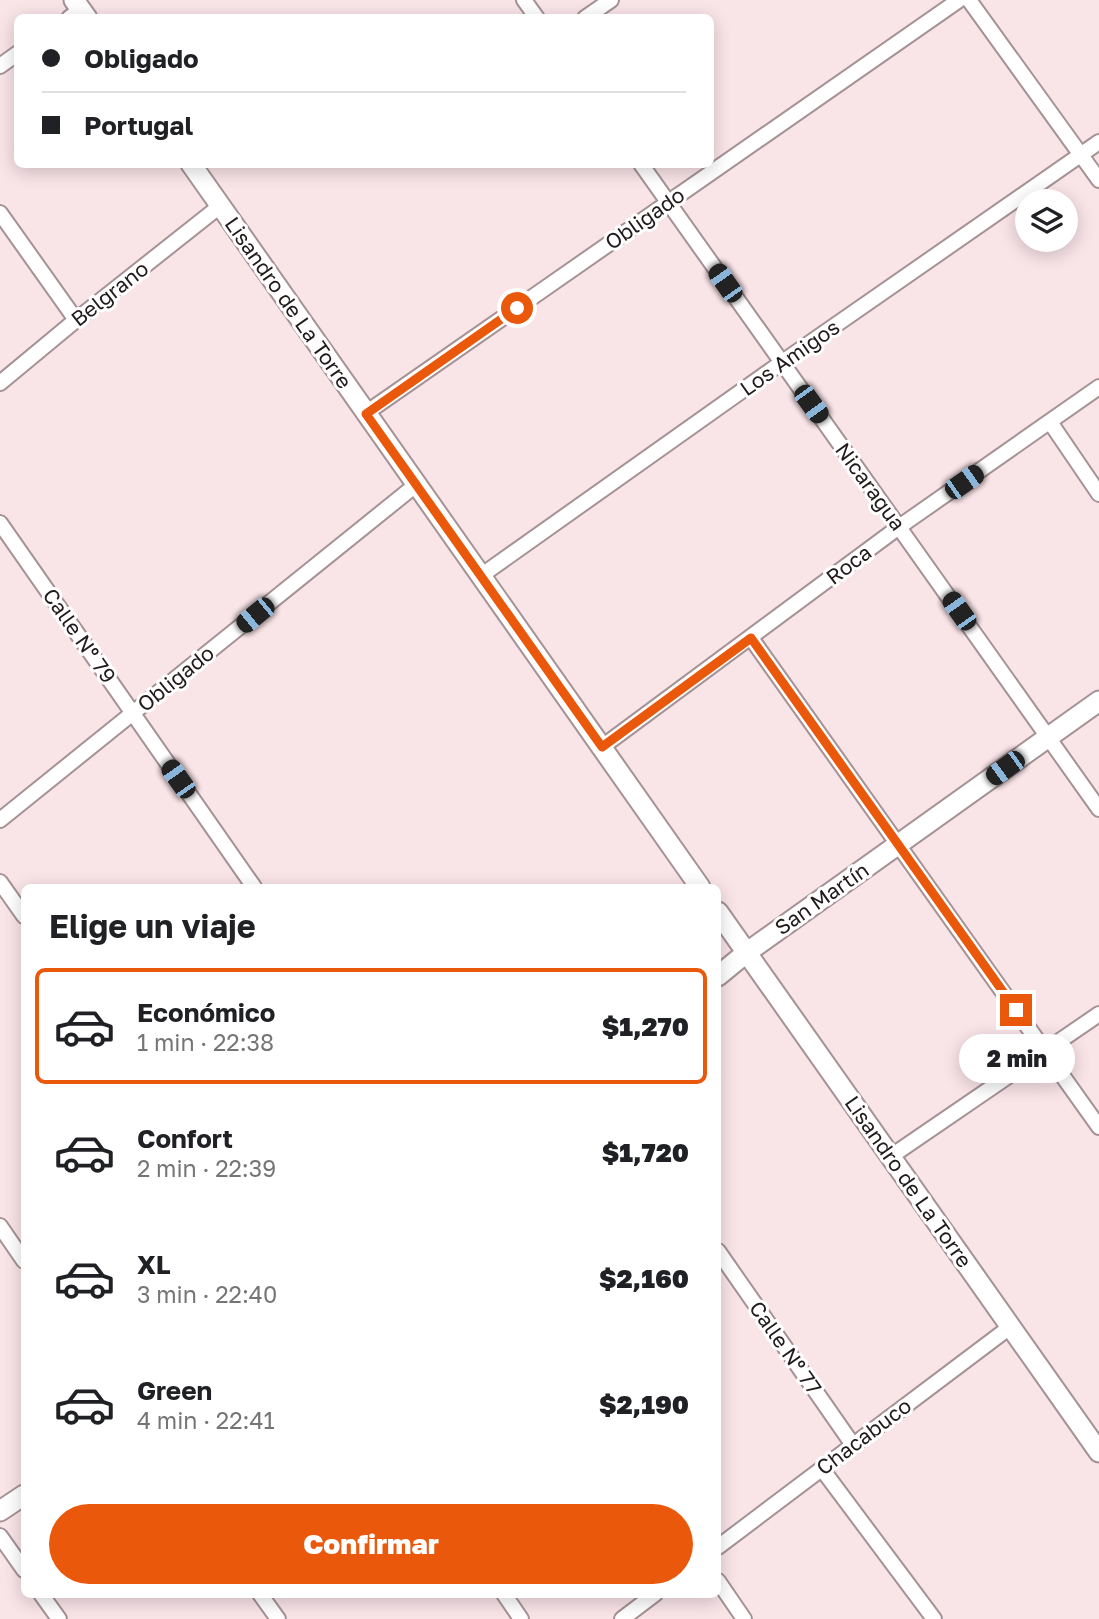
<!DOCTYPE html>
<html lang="es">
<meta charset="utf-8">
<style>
:root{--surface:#fff;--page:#f2f2f2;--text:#202124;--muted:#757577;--line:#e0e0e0;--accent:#ea580c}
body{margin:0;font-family:"Golos Text",sans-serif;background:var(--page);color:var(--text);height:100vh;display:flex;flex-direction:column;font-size:26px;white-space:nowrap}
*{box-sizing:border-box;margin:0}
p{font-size:23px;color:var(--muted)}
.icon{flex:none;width:38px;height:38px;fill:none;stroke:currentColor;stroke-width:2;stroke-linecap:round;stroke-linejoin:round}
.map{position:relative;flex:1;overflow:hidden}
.side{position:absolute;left:21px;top:884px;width:700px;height:714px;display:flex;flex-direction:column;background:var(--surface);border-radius:10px;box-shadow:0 4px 18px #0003}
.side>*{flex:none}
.guide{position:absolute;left:14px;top:14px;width:700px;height:154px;border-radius:10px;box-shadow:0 4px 18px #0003;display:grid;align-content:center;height:154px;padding:0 28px;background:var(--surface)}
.fabs{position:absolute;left:1015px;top:189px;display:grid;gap:14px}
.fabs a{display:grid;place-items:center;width:63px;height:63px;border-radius:50%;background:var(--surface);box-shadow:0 4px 18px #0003;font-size:35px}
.end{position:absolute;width:32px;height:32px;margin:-16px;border:9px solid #ea580c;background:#fff;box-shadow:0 0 0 4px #fff}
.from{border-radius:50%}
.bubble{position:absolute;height:49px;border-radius:24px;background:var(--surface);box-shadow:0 4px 18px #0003;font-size:23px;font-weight:800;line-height:49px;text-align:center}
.car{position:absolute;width:21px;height:42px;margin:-21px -10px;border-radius:9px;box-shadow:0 0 5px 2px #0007;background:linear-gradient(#222 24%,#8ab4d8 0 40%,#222 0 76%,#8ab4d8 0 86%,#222 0)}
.guide b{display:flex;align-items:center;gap:24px;height:66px;font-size:26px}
.guide b+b{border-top:2px solid var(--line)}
.guide i{width:18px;height:18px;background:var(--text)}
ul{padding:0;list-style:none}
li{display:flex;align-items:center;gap:21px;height:116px;margin:0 14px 10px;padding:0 14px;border:4px solid transparent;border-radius:10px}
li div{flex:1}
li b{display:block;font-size:26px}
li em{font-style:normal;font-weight:800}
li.selected{border-color:var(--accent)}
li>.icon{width:63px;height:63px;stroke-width:1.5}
h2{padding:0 28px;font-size:32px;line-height:84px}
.primary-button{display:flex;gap:14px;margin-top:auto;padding:14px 28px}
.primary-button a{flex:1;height:80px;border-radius:42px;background:var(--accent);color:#fff;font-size:28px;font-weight:800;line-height:80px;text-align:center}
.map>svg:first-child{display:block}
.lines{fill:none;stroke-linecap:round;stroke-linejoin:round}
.street-casing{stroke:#a59295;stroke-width:18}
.secondary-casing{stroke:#a59295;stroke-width:23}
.street{stroke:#fff;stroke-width:14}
.secondary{stroke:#fff;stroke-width:19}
.route{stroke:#ea580c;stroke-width:9}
.labels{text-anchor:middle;stroke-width:6;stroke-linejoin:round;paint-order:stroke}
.street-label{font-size:21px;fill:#211a1b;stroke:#fff}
</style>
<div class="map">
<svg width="1099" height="1619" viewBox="0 0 1099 1619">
<rect width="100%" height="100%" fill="#f9e4e8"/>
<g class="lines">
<defs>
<g id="street">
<path d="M524,0L537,18"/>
<path d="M969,0L1099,180"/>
<path d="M69,18L81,9"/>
<path d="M585,18L611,0"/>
<path d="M0,66L18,53"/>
<path d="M641,164L1099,809"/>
<path d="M0,213L76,320"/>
<path d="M0,383L76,320L220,206"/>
<path d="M366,413L959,0"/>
<path d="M1050,422L1099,494"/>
<path d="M0,523L254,887"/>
<path d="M482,575L781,363L1099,142"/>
<path d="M751,638L1099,1127"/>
<path d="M602,747L899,527L1099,387"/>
<path d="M0,820L417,484"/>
<path d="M0,882L24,916"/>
<path d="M890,1157L1099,1014"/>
<path d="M0,1226L24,1261"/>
<path d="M718,1251L853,1445"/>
<path d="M822,1469L934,1619"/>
<path d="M0,1536L24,1570"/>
<path d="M718,1547L1010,1327"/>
<path d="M718,1581L744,1619"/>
<path d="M41,1594L59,1619"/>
<path d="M260,1594L278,1619"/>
<path d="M504,1594L521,1619"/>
<path d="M622,1619L655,1594"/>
</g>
<g id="secondary">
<path d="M74,0L87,18"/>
<path d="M191,164L700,887"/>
<path d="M718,912L1099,1452"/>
<path d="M718,976L746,953L1099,701"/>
<path d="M0,1511L24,1495"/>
</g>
</defs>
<!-- street casing -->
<use href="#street" class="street-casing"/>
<!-- secondary casing -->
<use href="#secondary" class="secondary-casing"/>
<!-- street -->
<use href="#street" class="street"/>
<!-- secondary -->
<use href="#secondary" class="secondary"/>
</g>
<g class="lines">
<!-- route -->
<path class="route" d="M517,308L366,414L602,747L751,638L1016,1010"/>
</g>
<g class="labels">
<!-- street labels -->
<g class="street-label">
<text transform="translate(645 219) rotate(-35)" y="7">Obligado</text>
<text transform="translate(110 294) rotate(-38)" y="7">Belgrano</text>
<text transform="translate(288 303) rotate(55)" y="7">Lisandro de La Torre</text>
<text transform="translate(790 358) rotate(-35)" y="7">Los Amigos</text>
<text transform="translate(870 487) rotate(54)" y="7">Nicaragua</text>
<text transform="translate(849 565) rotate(-37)" y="7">Roca</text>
<text transform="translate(79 636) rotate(55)" y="7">Calle Nº 79</text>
<text transform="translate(176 679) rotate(-39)" y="7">Obligado</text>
<text transform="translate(822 899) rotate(-35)" y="7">San Martín</text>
<text transform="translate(908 1182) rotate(55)" y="7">Lisandro de La Torre</text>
<text transform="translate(785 1348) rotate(55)" y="7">Calle Nº 77</text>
<text transform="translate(864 1437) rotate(-37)" y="7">Chacabuco</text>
</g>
</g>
</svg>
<div class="fabs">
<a><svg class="icon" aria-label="layers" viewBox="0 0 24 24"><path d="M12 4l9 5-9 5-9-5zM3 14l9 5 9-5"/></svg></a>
</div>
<i class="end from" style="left:517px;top:308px"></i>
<i class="end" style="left:1016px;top:1010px"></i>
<div class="bubble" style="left:959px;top:1034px;width:116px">2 min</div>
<i class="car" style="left:725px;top:283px;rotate:325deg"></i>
<i class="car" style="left:811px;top:404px;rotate:144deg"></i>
<i class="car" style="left:964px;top:482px;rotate:55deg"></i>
<i class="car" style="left:959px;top:611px;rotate:325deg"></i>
<i class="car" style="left:255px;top:615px;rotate:231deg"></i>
<i class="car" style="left:1005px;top:768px;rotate:234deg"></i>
<i class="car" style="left:178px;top:779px;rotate:325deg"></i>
<div class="guide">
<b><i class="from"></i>Obligado</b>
<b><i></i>Portugal</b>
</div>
<section class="side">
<h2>Elige un viaje</h2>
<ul>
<li class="selected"><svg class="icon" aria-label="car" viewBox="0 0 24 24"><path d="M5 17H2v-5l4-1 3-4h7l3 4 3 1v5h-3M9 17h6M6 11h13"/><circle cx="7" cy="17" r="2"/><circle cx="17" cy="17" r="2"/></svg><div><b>Económico</b><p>1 min · 22:38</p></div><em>$1,270</em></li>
<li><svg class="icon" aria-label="car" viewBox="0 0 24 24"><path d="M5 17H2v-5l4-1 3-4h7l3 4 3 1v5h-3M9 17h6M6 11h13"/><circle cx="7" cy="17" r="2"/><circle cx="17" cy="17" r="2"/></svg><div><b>Confort</b><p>2 min · 22:39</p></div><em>$1,720</em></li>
<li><svg class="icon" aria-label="car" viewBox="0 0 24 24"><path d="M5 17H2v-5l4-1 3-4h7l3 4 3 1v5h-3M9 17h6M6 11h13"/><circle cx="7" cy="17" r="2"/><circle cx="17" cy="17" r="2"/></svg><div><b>XL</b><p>3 min · 22:40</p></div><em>$2,160</em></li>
<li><svg class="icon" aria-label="car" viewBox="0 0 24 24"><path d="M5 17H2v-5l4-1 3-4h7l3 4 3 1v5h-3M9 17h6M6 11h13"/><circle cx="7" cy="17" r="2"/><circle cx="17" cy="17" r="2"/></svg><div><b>Green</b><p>4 min · 22:41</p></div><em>$2,190</em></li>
</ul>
<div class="primary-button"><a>Confirmar</a></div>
</section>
</div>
